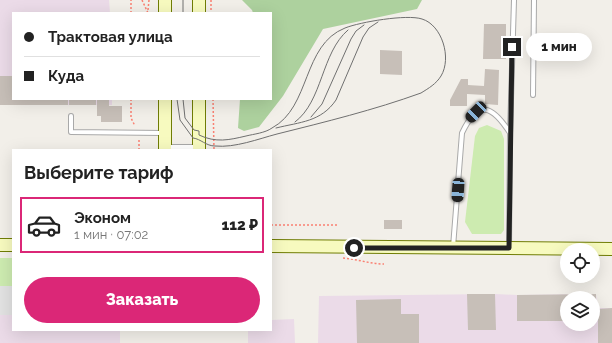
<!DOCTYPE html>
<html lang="ru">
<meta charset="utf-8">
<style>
:root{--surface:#fff;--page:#f6f6f6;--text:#222;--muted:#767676;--line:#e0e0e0;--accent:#db2777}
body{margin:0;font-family:Raleway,sans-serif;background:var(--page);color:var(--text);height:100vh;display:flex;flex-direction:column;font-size:15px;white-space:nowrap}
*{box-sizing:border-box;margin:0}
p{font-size:13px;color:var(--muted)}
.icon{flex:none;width:22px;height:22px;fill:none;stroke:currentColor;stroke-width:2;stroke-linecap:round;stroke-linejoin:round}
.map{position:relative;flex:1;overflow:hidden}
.details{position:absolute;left:12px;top:149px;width:260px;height:182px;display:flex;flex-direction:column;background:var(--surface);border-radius:0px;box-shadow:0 4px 16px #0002}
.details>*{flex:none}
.top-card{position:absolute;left:12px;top:12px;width:260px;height:88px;border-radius:0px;box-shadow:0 4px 16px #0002;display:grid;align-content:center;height:88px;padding:0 12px;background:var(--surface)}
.fabs{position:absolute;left:560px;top:243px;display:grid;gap:8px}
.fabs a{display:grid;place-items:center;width:40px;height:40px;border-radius:50%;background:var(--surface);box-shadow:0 4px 16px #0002;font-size:20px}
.end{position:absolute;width:18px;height:18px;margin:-9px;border:5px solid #222;background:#fff;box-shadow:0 0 0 2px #fff}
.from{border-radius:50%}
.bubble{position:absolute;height:28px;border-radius:14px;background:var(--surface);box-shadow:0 4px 16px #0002;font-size:13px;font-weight:800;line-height:28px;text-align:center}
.car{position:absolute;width:12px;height:24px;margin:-12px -6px;border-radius:5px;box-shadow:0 0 3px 1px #0007;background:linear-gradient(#222 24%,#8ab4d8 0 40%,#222 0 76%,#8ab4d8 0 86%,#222 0)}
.top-card b{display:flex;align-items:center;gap:14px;height:38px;font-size:15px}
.top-card b+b{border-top:1px solid var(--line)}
.top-card i{width:10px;height:10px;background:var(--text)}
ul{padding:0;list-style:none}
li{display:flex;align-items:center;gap:12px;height:56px;margin:0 8px 6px;padding:0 4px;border:2px solid var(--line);border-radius:0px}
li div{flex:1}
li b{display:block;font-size:15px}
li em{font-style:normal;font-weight:800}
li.selected{border-color:var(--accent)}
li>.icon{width:36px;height:36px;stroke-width:1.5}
h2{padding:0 12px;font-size:18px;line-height:48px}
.primary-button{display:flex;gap:8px;margin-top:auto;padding:8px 12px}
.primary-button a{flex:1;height:46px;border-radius:24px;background:var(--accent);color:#fff;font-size:16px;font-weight:800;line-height:46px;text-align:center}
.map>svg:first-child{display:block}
.industrial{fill:#ebdbe8;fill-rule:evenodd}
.grass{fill:#cdebb0}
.forest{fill:#add19e}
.parking{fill:#e2e2e2}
.building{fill:#c7bfb8}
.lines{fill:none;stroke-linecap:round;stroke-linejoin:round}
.service-casing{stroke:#a9a9a9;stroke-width:6}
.minor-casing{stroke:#a9a9a9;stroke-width:10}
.secondary-casing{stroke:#707d05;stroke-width:14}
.path{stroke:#fa8072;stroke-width:1.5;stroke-dasharray:2 2;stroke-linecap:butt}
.service{stroke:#fff;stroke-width:4}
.minor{stroke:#fff;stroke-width:8}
.secondary{stroke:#f7fabf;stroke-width:12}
.tram{stroke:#707070;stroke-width:1}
.route{stroke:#222;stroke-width:5}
</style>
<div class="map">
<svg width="612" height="343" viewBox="0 0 612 343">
<rect width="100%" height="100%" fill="#f2efe9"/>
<!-- industrial -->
<g class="industrial">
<path d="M0,0H109L110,13H13V99H112V105H0Z"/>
<path d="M495,294L517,295L596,294L598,308H612V343H318L319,296ZM567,298H593V324H567Z"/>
<path d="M0,315H13V330H120V343H0Z"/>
<path d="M294,319L295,343H248V330H271V320Z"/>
</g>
<!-- grass -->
<g class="grass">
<path d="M487,125L501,131L504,139V230L501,234H472L465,222L475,136L479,128Z"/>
<rect x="0" y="258" width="12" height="28"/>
</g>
<!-- forest -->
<path class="forest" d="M242,0H422L417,9L323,29L283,96L259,127L244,131L238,128L240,99H271V13H253L252,10Z"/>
<!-- parking -->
<path class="parking" d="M12,258L13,315H0V286H12Z"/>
<!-- building -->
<g class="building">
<path d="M484,24H506V59H483Z"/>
<path d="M380,50L402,51V75L380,74Z"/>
<path d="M485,69L499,70L498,105L485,104V95L467,94V106H450V100L461,79H468V85L484,86Z"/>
<path d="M0,76H13V99H68V105H0Z"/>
<rect x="69" y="99" width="27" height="6"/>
<path d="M97,99H109V106H122V122H101V116H97Z"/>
<rect x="384" y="220" width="18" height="9"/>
<path d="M467,294H495L496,330H468Z"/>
<path d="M596,294V320H593V298H567V321H517V295Z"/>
<path d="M401,299V314H419V343H357L356,300Z"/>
<path d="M612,308V343H598V309Z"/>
</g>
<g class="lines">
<defs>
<g id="service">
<path d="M533,95L534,0"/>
<path d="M71,116V132L163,133"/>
<path d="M510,133L514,0"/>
<path d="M453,247L462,133C478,99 492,105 510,133L509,248"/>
</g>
<path id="minor" d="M165,149H199"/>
<g id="secondary">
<path d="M165,13V0"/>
<path d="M199,13V0"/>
<path d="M165,150V99"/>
<path d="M199,150V99"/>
<path d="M0,245H13"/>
<path d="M271,246L612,249"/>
</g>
</defs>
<!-- service casing -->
<use href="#service" class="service-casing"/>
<!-- minor casing -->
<use href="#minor" class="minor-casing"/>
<!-- secondary casing -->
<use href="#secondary" class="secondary-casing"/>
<!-- path -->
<g class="path">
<path d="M142,0L148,13"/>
<path d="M211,0V13"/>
<path d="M148,10L149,0"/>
<path d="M131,13V0"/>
<path d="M131,99V118L135,126"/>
<path d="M213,99L214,150"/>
<path d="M139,150V139"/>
<path d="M271,225H339"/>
<path d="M343,258C357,259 370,264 384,264"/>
</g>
<!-- service -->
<use href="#service" class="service"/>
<!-- minor -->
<use href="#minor" class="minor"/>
<!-- secondary -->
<use href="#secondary" class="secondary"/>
<!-- tram -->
<g class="tram">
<path d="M183,13V0"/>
<path d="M177,99L180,120L193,138C201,139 206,146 215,146C235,148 258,139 277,134C325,122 374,110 421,93C429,88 436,84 441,76C452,58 442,25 422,19C407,14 360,22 345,28C302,45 311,107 272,128C265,133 254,134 246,136C229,140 216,143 199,135V131L194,130L185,118L183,99"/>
<path d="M311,117L322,104L351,39L356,31L364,25"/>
<path d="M295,122C323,101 321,53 348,30"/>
<path d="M276,128C300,122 321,122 336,100L363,37L369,28L378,22"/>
</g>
</g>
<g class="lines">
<!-- route -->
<path class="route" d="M354,248H509L512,47"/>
</g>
</svg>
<div class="fabs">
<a><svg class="icon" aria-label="locate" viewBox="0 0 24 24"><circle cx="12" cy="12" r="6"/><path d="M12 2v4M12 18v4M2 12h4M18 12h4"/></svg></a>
<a><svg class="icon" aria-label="layers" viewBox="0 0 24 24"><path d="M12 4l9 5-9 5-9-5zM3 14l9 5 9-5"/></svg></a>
</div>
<i class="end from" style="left:354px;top:248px"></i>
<i class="end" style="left:512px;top:47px"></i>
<div class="bubble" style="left:526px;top:33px;width:66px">1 мин</div>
<i class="car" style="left:476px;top:112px;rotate:225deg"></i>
<i class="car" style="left:458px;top:190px;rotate:184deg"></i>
<div class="top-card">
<b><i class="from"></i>Трактовая улица</b>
<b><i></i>Куда</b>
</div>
<section class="details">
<h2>Выберите тариф</h2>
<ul>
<li class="selected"><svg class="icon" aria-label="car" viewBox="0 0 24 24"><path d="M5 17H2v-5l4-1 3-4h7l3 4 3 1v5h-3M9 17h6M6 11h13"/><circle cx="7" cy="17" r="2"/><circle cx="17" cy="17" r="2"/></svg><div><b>Эконом</b><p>1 мин · 07:02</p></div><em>112 ₽</em></li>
</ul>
<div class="primary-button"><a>Заказать</a></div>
</section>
</div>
